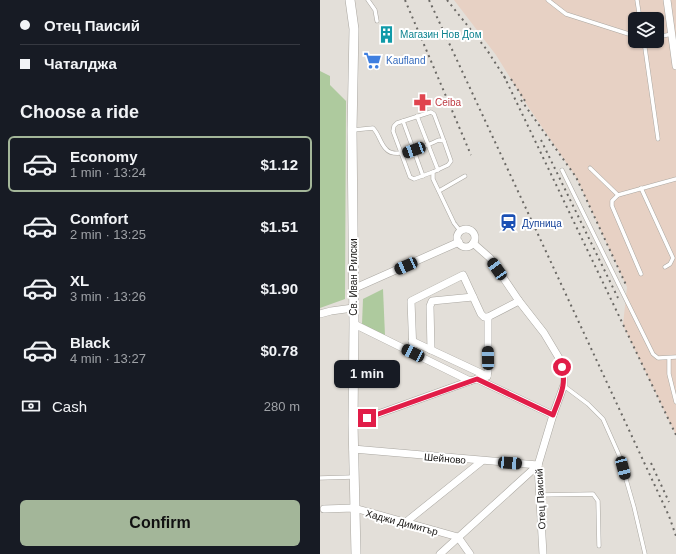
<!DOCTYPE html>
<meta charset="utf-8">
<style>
:root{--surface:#171b24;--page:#242831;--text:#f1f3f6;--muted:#9ea1a6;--line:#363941;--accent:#a3b699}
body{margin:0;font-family:Helvetica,sans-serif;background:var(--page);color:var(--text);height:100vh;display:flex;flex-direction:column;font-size:15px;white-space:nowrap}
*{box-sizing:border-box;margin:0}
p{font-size:13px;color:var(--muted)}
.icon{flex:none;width:22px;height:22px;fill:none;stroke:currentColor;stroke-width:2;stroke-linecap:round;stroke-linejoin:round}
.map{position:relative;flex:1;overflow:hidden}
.panel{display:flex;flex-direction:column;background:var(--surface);width:320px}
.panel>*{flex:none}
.top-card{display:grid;align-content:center;height:88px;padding:0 20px;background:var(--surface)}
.fabs{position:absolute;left:308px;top:12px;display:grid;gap:8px}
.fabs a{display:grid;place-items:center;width:36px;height:36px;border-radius:6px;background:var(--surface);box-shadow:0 1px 3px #0004;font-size:20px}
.end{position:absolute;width:18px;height:18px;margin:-9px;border:5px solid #e11d48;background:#fff;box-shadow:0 0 0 2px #fff}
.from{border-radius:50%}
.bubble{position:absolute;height:28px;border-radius:6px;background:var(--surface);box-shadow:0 1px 3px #0004;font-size:13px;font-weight:700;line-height:28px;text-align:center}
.car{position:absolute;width:12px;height:24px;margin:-12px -6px;border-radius:5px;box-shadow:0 0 3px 1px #0007;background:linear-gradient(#222 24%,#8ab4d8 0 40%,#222 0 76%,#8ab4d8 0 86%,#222 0)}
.top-card b{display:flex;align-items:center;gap:14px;height:38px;font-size:15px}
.top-card b+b{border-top:1px solid var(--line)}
.top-card i{width:10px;height:10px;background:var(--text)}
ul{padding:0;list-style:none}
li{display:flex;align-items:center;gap:12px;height:56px;margin:0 8px 6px;padding:0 12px;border:2px solid transparent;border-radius:6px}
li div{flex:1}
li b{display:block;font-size:15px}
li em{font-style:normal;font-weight:700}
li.on{border-color:var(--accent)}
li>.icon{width:36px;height:36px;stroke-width:1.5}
h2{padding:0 20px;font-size:18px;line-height:48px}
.pay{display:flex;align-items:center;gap:10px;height:44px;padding:0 20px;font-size:15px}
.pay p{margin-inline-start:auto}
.button{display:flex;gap:8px;margin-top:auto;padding:8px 20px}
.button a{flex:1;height:46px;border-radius:6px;background:var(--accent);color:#111;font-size:16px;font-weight:700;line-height:46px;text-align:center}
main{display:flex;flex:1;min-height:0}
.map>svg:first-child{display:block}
.industrial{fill:#e7d1c4;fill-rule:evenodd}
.green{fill:#aeca9e}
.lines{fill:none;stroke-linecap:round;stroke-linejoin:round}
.lane-casing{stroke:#aaa7a1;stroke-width:4.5}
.street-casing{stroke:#aaa7a1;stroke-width:8}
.secondary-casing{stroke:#aaa7a1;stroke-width:10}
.lane{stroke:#fff;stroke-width:3.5}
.street{stroke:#fff;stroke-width:7}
.secondary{stroke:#fff;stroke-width:9}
.rail{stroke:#6b6965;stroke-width:2;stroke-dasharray:2 4;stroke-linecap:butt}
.route{stroke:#e11d48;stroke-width:5}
.labels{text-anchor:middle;stroke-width:4;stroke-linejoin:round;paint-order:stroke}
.culture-label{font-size:10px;fill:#0d838f;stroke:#fff;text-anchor:start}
.shop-label{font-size:10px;fill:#366cbe;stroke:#fff;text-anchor:start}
.health-label{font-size:10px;fill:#be3a42;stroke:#fff;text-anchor:start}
.transit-label{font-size:10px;fill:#164399;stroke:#fff;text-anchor:start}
.street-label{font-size:10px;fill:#171513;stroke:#fff}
</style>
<main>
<section class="panel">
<div class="top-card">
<b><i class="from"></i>Отец Паисий</b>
<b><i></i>Чаталджа</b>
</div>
<h2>Choose a ride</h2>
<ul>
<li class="on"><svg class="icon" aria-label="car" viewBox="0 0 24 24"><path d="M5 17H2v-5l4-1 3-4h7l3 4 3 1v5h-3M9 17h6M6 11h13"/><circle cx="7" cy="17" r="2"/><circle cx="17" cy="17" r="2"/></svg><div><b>Economy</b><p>1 min · 13:24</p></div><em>$1.12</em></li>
<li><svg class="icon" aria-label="car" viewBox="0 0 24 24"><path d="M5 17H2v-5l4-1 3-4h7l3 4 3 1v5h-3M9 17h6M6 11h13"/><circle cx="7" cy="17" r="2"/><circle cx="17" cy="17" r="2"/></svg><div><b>Comfort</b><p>2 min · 13:25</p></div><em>$1.51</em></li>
<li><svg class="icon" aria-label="car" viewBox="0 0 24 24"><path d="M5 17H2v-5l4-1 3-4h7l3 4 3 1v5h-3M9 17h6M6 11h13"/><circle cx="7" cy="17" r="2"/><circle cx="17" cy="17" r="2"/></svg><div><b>XL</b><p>3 min · 13:26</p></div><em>$1.90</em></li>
<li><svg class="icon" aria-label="car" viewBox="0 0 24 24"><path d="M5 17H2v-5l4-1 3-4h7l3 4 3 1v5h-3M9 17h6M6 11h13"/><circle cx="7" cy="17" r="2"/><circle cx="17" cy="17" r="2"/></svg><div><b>Black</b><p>4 min · 13:27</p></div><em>$0.78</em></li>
</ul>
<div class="pay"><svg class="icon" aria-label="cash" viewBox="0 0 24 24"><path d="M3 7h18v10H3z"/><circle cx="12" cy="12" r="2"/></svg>Cash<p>280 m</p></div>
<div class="button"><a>Confirm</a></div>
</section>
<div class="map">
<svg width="356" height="554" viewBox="0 0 356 554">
<rect width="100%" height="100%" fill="#e3dfd9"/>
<!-- industrial -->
<path class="industrial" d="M134,0H356V435L303,325L307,287L256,177L209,108L176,55ZM315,19H337V41H315Z"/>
<!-- green -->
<g class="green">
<path d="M0,71L10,76V85L26,101L25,299L0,308Z"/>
<path d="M63,289L65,336L42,324L43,299Z"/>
</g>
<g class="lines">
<defs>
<g id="lane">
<path d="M48,0L55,10L57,21"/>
<path d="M228,0L246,14L315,36"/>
<path d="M317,0L320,19"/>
<path d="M337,37L352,34"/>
<path d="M324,41L338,139"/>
<path d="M97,116L118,170"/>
<path d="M83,121L103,176"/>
<path d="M33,130L53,128C59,134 60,143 66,149C76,161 107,145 119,140L124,141L131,161L128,165L113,172V179L134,223L141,232"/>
<path d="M270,168L298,195"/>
<path d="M242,170L333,354L338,358L356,357"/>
<path d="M113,172L94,179L90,177L73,131L74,126L77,123L111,112L114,114L124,141"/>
<path d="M321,188L353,258L350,264L345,267"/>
<path d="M119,191L145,176"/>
<path d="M321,274L292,206V201L298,195L356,179"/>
<path d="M349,358V374L356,402"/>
<path d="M244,386L268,404L283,419L299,455L314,507L325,554"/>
<path d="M0,478L33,477"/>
<path d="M219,495L273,494L278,501L279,546"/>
</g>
<g id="street">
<path d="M347,0L356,66"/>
<circle cx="146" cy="238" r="9"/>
<path d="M153,243L170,258L199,301L224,333L239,358L244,376V385L233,415L218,465L223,554"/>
<path d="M33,289L139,242"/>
<path d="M0,314L11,311L33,308"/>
<path d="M34,324L150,381L167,376"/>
<path d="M92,341L167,376"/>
<path d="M111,350L110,306L112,301L153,297"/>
<path d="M93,353L91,301L143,275L161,314L164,317H168L199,301"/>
<path d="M167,376L168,371V317"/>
<path d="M157,379L233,415"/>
<path d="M33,423L150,381"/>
<path d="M33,449L218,465"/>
<path d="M4,509L34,508L138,537L150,554"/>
<path d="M86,522L162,461"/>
<path d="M120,554L218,465"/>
</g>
<path id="secondary" d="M30,0L34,29L32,130L34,324L33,423L36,554"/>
</defs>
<!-- lane casing -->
<use href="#lane" class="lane-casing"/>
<!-- street casing -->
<use href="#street" class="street-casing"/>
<!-- secondary casing -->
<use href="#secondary" class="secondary-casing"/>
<!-- lane -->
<use href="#lane" class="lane"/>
<!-- street -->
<use href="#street" class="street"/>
<!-- secondary -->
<use href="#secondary" class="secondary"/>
<!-- rail -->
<g class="rail">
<path d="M85,0L151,155"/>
<path d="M109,0L349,516L356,536"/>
<path d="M127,0L167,50L187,81"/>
<path d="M184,76L356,435"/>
<path d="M191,79L207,104"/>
<path d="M201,100L256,177L307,287"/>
<path d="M221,140L298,298"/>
<path d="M331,463L349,502"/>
</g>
</g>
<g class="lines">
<!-- route -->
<path class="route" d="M47,418L157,379L233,415C239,398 247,385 242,367"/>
</g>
<!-- icons -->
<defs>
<symbol id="building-bare" viewBox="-9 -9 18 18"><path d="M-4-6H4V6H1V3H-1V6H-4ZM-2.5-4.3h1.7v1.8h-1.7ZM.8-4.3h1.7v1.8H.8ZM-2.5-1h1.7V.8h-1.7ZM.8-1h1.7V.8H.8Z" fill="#0f9aa8" stroke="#fff" stroke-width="2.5" paint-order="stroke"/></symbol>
<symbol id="supermarket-bare" viewBox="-9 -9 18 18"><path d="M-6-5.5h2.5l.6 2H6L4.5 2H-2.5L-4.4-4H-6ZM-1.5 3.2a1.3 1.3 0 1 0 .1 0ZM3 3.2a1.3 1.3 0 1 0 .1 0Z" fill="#3f7fe0" stroke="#fff" stroke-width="2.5" paint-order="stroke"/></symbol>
<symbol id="pharmacy-bare" viewBox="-9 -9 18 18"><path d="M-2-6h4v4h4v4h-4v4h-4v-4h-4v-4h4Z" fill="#e0444e" stroke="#fff" stroke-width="2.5" paint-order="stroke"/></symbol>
<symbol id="station-bare" viewBox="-9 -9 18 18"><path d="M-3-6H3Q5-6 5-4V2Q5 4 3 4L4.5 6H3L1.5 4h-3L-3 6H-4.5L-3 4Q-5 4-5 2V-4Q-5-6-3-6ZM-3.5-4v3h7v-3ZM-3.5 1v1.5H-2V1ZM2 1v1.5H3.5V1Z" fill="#1a4fb4" stroke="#fff" stroke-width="2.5" paint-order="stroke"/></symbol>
</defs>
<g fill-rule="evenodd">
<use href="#building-bare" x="54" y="22" width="25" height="25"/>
<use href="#supermarket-bare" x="40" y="48" width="25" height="25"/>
<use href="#pharmacy-bare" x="90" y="90" width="25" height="25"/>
<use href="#station-bare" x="176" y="210" width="25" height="25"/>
</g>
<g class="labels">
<!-- culture labels -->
<g class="culture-label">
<text x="80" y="38">Магазин Нов Дом</text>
</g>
<!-- shop labels -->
<g class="shop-label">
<text x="66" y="64">Kaufland</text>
</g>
<!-- health labels -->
<g class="health-label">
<text x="115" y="106">Ceiba</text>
</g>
<!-- transit labels -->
<g class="transit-label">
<text x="202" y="227">Дупница</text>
</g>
<!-- street labels -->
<g class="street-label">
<text transform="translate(33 277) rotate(-90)" y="4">Св. Иван Рилски</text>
<text transform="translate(125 458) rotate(5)" y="4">Шейново</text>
<text transform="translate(220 499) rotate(-93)" y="4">Отец Паисий</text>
<text transform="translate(82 522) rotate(15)" y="4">Хаджи Димитър</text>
</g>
</g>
</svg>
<div class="fabs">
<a><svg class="icon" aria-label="layers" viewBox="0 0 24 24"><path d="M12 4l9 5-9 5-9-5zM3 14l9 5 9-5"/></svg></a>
</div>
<i class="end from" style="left:242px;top:367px"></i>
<i class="end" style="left:47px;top:418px"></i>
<div class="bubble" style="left:14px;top:360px;width:66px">1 min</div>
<i class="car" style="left:94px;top:150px;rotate:250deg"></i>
<i class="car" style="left:86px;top:266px;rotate:246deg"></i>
<i class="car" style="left:177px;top:269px;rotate:325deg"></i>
<i class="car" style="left:93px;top:353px;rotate:296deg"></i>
<i class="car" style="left:168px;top:358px;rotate:359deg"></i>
<i class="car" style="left:190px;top:463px;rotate:94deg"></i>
<i class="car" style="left:303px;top:468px;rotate:165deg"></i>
</div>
</main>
